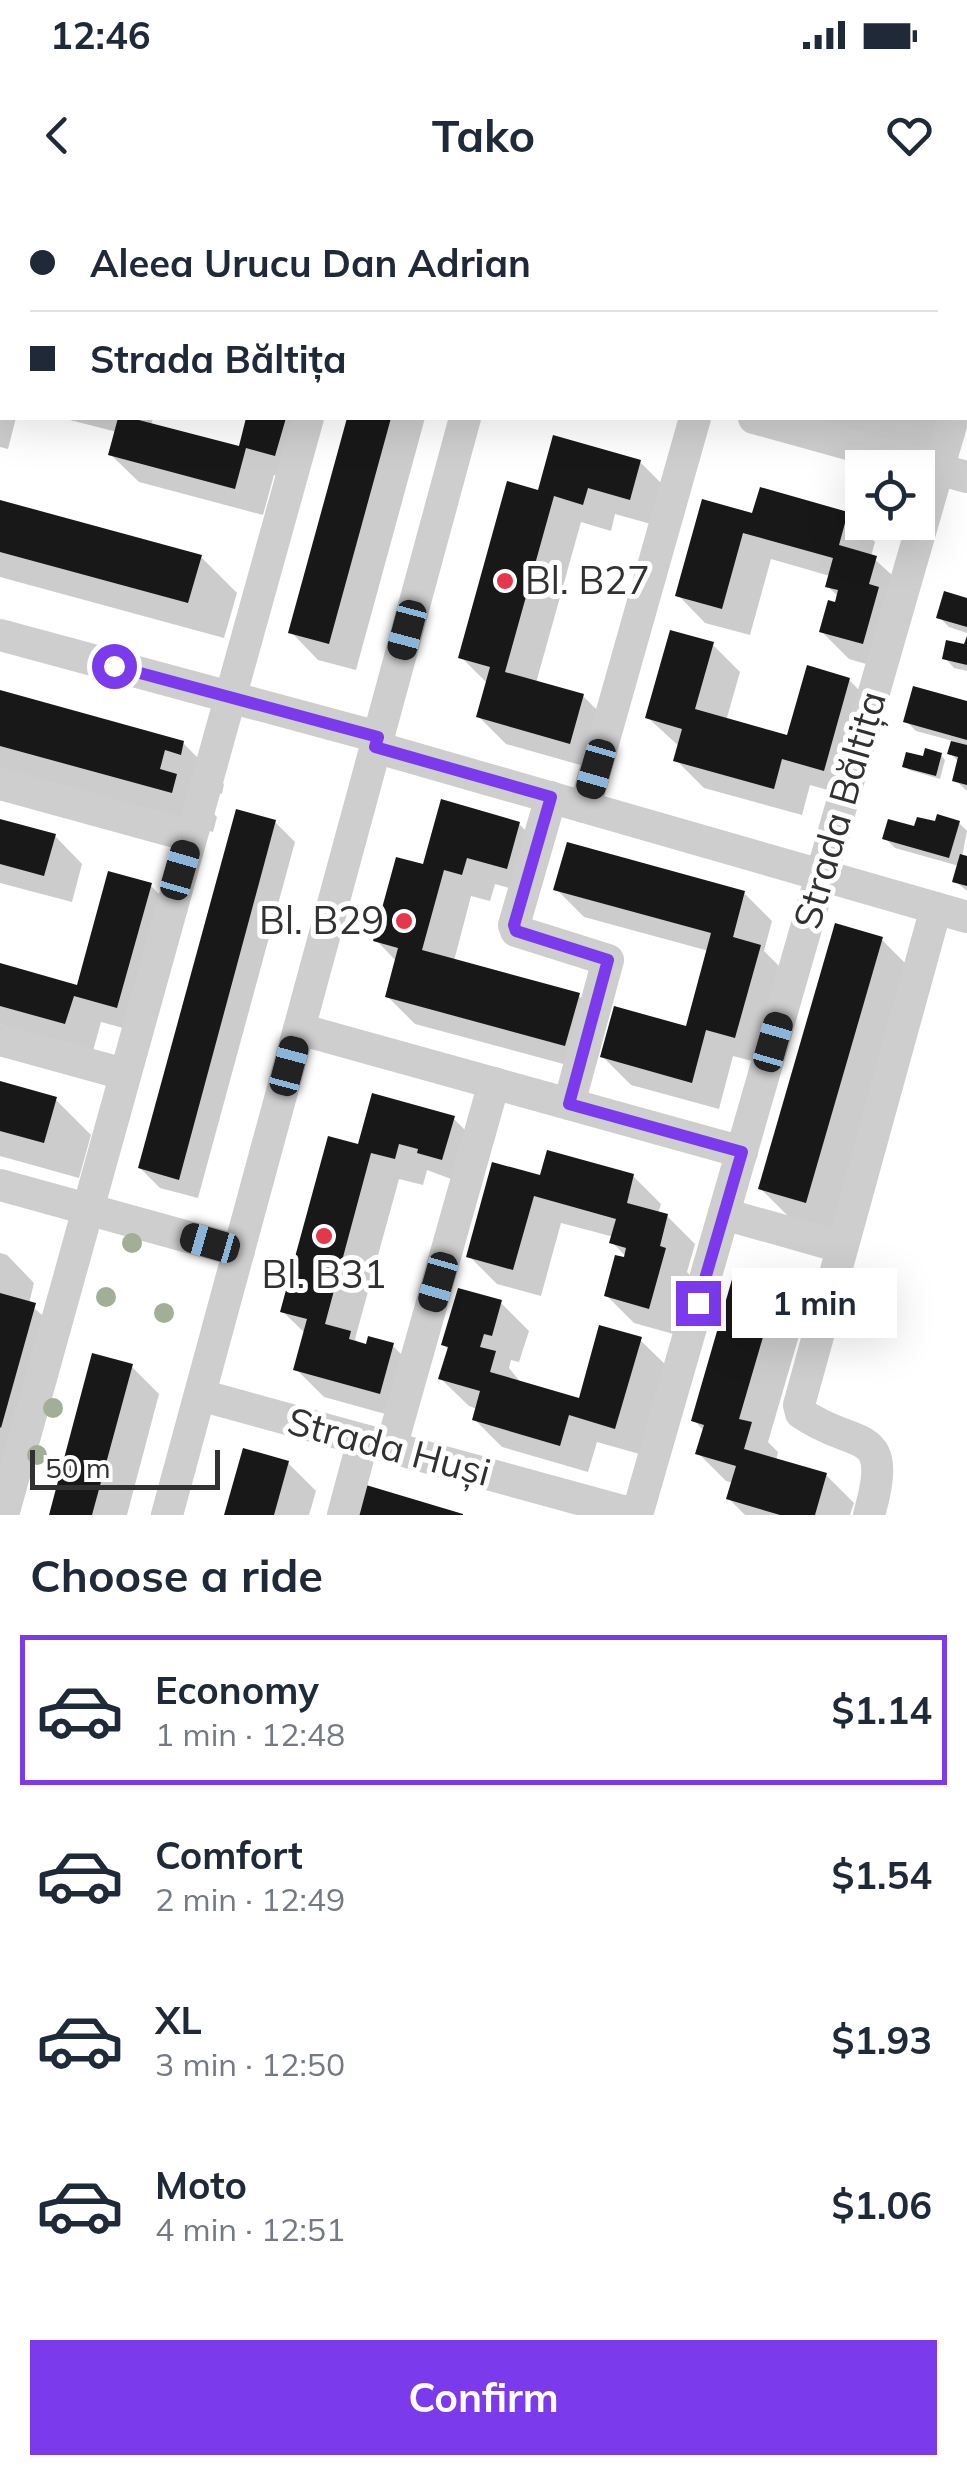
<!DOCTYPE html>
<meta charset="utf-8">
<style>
:root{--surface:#fff;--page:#f2f2f3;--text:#1f2937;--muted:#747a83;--line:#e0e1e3;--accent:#7c3aed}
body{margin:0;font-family:Mulish,sans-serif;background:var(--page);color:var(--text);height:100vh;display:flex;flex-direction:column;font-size:38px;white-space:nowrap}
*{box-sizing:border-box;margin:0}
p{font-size:32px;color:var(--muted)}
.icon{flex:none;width:55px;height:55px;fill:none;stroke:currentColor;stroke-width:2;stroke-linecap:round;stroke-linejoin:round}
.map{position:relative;height:1315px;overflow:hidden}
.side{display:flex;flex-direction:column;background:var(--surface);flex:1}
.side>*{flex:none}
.banner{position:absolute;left:0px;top:0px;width:968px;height:220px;box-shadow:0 10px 40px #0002;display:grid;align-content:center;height:220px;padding:0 30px;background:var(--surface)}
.controls{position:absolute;left:845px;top:250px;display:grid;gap:20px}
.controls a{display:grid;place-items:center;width:90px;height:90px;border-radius:0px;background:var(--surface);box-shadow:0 10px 40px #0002;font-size:50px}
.scale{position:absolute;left:30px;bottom:25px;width:190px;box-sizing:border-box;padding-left:10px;border:5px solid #313131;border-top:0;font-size:28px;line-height:35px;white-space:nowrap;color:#313131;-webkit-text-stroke:8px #fff;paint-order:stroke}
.end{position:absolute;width:45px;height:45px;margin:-22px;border:12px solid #7c3aed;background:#fff;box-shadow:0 0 0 5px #fff}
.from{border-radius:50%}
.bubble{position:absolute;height:70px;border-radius:0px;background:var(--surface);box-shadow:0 10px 40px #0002;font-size:32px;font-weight:700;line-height:70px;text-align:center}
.car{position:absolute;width:30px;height:60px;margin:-30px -15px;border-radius:12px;box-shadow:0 0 8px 2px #0007;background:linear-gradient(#222 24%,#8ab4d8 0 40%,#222 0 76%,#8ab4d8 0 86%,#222 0)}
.banner b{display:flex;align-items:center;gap:35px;height:95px;font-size:38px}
.banner b+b{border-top:2px solid var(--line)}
.banner i{width:25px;height:25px;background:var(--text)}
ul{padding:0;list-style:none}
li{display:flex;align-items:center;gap:30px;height:150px;margin:0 20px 15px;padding:0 10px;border:5px solid transparent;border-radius:0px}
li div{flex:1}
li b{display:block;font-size:38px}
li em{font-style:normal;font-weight:700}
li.selected{border-color:var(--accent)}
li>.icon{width:90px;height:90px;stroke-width:1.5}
h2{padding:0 30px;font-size:45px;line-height:120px}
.action{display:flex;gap:20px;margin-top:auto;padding:20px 30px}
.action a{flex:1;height:115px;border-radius:0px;background:var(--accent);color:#fff;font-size:40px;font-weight:700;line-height:115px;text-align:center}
.status{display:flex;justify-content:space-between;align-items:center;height:70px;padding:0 50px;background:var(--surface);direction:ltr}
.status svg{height:28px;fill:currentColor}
header{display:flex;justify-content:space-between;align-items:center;height:130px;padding:0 30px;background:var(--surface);font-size:45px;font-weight:700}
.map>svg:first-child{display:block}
.shadow{fill:#0003}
.building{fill:#181818}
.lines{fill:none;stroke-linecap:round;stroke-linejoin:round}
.minor{stroke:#cecece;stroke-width:32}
.tree{fill:#a2af95}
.route{stroke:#7c3aed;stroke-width:12}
.poi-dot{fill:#e6364a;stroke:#fff;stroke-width:4}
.labels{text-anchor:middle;stroke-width:10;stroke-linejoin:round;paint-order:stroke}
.poi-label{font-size:38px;fill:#313131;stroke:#fff;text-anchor:start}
.street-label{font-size:38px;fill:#313131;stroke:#fff}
</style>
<div class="status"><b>12:46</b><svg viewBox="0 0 49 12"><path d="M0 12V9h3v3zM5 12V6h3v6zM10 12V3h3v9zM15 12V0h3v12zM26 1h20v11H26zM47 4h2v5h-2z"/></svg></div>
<header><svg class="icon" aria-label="back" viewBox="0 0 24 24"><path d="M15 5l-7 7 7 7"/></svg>Tako<svg class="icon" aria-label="heart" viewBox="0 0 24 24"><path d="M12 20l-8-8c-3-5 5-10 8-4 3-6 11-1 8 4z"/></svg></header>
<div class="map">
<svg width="967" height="1315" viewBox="0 0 967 1315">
<rect width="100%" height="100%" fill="#fff"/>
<!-- shadow -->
<g class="shadow">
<path d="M209,0H284L208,2Z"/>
<path d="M324,0H458L323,2Z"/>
<path d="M613,0H703L612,2Z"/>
<path d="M0,21L2,22V89L0,88Z"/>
<path d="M965,79L967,81V191H965Z"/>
<path d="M0,191L2,218H16L8,249L0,247Z"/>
<path d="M62,218H153L151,225L240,249L249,218H320L303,282L274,275L263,315L139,282L111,255L117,232Z"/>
<path d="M349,218H425L356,470L318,460L291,432Z"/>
<path d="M788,218H952L940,262Z"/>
<path d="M640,262L668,290L658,326L615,314L611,331L581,322L536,483L583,496L611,524L598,570L506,544L479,517L488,484L461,457L540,293Z"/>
<path d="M0,303L201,357L237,393L224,438L0,377Z"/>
<path d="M847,314L875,342L871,356L904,386L890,471L849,459L821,431L839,397L827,386L830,376L771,359L750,435L705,423L678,395L754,316Z"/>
<path d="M967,400V433L949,427L939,417Z"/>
<path d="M967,442V471L954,468L945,458L965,447Z"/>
<path d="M712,444L740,472L726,521L789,538L849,480L877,508L852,597L810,585L802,615L704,588L676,560L680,547L648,518Z"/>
<path d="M0,493L183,543L224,584L222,594L206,590L203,603L217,617L213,632L0,574Z"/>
<path d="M967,503V591L955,580L959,562L950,553L953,541L916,531L906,521Z"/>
<path d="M941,555L945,560L940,579L909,570L905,566Z"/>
<path d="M0,621L55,636L82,664L72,702L0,683Z"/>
<path d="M275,622L295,642L198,998L160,988L140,968Z"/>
<path d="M959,623L967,631L962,657L967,658V691L955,681L959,666L895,648L885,638L916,629Z"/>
<path d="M519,624L547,652L535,695L495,684L490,701L471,696L454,761L578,795L606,823L593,872L415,824L387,796L397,762L376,740L425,668Z"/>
<path d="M150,685L178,713L145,834L101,822L93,851L0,824V766L78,788Z"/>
<path d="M556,689L744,693L772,721L764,751L788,775L763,864L733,856L719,909L631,885L603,857L687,829L709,751L584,717Z"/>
<path d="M882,740L910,768L834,1030L789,1017L761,989Z"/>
<path d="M0,884L55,899L91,935L79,978L0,956Z"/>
<path d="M453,918L481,946L470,986L427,970L423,985L399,979L355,1139L362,1146L392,1145L420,1173L407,1220L324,1197L296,1169L306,1134L282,1111L359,948Z"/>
<path d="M633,976L661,1004L658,1014L667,1016L695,1044L687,1072L693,1078L677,1135L634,1123L606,1095L631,1062L612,1042L614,1037L561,1023L541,1096L497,1084L469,1056L541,978Z"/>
<path d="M0,1053L7,1055L34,1083L29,1104L54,1125L0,1315Z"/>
<path d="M778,1084L806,1112L768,1242L778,1252L776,1261L826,1275L854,1303L850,1315H745L729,1299L733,1283L726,1281L698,1253L704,1231L694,1220Z"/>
<path d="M501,1103L529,1131L519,1162L511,1160L509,1168L522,1184L580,1201L640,1140L668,1167L643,1255L597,1242L588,1272L502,1247L474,1219L477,1209L469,1206L441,1179L449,1150L444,1145Z"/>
<path d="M131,1166L159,1194L127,1315H52Z"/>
<path d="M288,1263L316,1291L309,1315H227Z"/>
</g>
<!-- building -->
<g class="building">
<path d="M118,218H131L239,246L246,218H286L275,256L246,248L235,289L108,255Z"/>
<path d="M347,218H391L329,444L288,433Z"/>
<path d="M553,235L641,260L630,300L588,288L583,305L554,296L505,472L584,494L570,544L476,517L490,467L458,458L507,281L538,290Z"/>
<path d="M760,287L848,312L839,345L877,356L869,384L879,387L863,444L819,432L828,400L835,402L838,390L825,387L833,358L743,333L722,409L675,396L702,299L752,313Z"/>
<path d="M0,300L202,355L188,403L0,352Z"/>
<path d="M944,391L967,398V427L936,418Z"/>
<path d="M670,430L714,442L695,509L787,535L807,465L850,478L824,571L782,559L774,589L673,561L682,529L645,518Z"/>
<path d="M967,436V465L942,459L946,440L964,444Z"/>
<path d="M913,486L967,501V540L903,522Z"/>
<path d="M0,490L184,541L181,555L165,550L160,569L177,574L172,593L0,546Z"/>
<path d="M951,541L967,545V585L952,581L958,557L947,554Z"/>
<path d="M925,548L942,553L936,576L902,567L906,552L923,556Z"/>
<path d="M441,599L520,622L507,669L467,658L462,675L444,670L422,750L580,793L565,846L385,797L398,748L373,741L396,657L423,664Z"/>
<path d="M236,609L276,620L179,980L138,968Z"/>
<path d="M937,614L960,621L949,658L882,639L888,619L914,626L917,617L935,621Z"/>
<path d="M0,619L56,634L44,676L0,664Z"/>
<path d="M567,642L745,691L733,737L761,745L735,838L706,830L692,883L600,857L614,806L686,826L711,733L553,690Z"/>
<path d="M960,654L967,656V686L952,682Z"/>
<path d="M108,671L152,683L117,808L74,796L65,824L0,806V763L77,785Z"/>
<path d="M835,723L883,737L806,1003L758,989Z"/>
<path d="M0,881L57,897L44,943L0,931Z"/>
<path d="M372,893L455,916L442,960L417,953L418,949L399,944L395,959L371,953L325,1124L351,1131L349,1139L366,1144L368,1136L394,1143L380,1194L293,1170L307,1119L280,1112L328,936L358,944Z"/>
<path d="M547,950L634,974L627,1003L668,1014L660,1046L666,1048L649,1109L604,1096L615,1055L624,1057L626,1048L609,1043L616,1019L534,996L513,1070L466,1057L492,962L540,975Z"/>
<path d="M735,1069L779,1082L739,1219L752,1222L744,1249L827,1273L815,1315H780L726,1299L736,1266L695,1254L704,1225L691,1221Z"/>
<path d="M458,1088L502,1100L492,1136L484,1134L480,1147L496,1151L490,1172L579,1198L599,1125L642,1137L615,1229L569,1215L560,1246L472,1220L480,1191L438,1179L448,1147L441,1145Z"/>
<path d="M0,1093L36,1103L1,1228L0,1227Z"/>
<path d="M92,1153L133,1164L92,1315H49Z"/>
<path d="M243,1248L289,1261L274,1315H224Z"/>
<path d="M366,1285L463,1314V1315H357Z"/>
</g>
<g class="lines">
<!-- minor -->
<g class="minor">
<path d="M13,0L22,2"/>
<path d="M953,0L961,2"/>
<path d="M306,2V0"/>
<path d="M524,2V0"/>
<path d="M679,2V0"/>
<path d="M965,174L967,167"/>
<path d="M754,218L967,277"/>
<path d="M0,435L378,537"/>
<path d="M375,547L967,717"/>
<path d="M0,584L190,636"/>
<path d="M551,597L514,725L516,731L608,760L569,904"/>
<path d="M585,607L695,218"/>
<path d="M299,829L742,952"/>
<path d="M0,840L124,874"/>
<path d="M0,985L239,1051"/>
<path d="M724,1014L841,1047"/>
<path d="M200,1195L637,1315"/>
<path d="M391,1248L494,883"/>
<path d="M3,1315L308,218"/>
<path d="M167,1315L465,218"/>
<path d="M343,1315L363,1240"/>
<path d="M637,1315L953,218"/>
<path d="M869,1315C895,1223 856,1252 801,1213L799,1205L936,708"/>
</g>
</g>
<!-- trees -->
<g class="tree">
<circle cx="132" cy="1043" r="10"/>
<circle cx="106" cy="1097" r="10"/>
<circle cx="164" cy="1113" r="10"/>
<circle cx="53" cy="1208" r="10"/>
<circle cx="37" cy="1255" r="10"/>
</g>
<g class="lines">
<!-- route -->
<path class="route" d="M114,466L378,537L375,547L551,597L514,725L516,731L608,760L569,904L742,952L698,1103"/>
</g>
<!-- markers -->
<g class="poi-dot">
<circle cx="505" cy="381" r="10"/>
<circle cx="404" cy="721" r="10"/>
<circle cx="324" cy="1036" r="10"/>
</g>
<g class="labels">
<!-- poi labels -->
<g class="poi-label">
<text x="525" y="394">Bl. B27</text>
<text x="384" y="734" text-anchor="end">Bl. B29</text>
<text x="324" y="1088" text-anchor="middle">Bl. B31</text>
</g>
<!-- street labels -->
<g class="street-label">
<text transform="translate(840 610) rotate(-74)" y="13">Strada Băltița</text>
<text transform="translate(389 1247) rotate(15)" y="13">Strada Huși</text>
</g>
</g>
</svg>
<div class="controls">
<a><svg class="icon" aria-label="locate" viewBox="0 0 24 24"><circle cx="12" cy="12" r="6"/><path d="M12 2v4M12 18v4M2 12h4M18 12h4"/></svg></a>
</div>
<div class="scale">50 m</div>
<i class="end from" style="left:114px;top:466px"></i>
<i class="end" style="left:698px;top:1103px"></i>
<div class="bubble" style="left:732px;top:1068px;width:165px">1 min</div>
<i class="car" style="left:407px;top:430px;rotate:195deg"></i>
<i class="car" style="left:596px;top:569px;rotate:196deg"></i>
<i class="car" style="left:180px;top:670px;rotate:16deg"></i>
<i class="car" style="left:773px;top:842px;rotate:16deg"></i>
<i class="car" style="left:289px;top:866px;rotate:15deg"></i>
<i class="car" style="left:210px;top:1043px;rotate:286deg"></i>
<i class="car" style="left:438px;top:1082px;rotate:196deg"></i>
<div class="banner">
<b><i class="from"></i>Aleea Urucu Dan Adrian</b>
<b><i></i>Strada Băltița</b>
</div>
</div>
<section class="side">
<h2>Choose a ride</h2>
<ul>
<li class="selected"><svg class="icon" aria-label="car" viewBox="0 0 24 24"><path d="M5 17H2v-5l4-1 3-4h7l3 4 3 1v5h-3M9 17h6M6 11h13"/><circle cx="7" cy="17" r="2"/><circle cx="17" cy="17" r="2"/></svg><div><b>Economy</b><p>1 min · 12:48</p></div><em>$1.14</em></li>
<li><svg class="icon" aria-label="car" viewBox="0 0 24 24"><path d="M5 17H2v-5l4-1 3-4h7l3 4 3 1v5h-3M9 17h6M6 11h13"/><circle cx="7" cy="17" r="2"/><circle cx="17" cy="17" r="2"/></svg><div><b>Comfort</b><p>2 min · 12:49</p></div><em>$1.54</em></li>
<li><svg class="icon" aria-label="car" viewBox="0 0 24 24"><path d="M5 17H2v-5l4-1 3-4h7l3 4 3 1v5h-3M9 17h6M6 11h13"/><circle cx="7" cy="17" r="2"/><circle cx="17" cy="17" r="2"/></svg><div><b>XL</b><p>3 min · 12:50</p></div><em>$1.93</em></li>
<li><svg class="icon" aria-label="car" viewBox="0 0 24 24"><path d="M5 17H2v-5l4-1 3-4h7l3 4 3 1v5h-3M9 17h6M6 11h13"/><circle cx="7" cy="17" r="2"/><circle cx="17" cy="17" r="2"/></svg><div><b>Moto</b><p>4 min · 12:51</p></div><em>$1.06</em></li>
</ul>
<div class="action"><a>Confirm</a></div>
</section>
